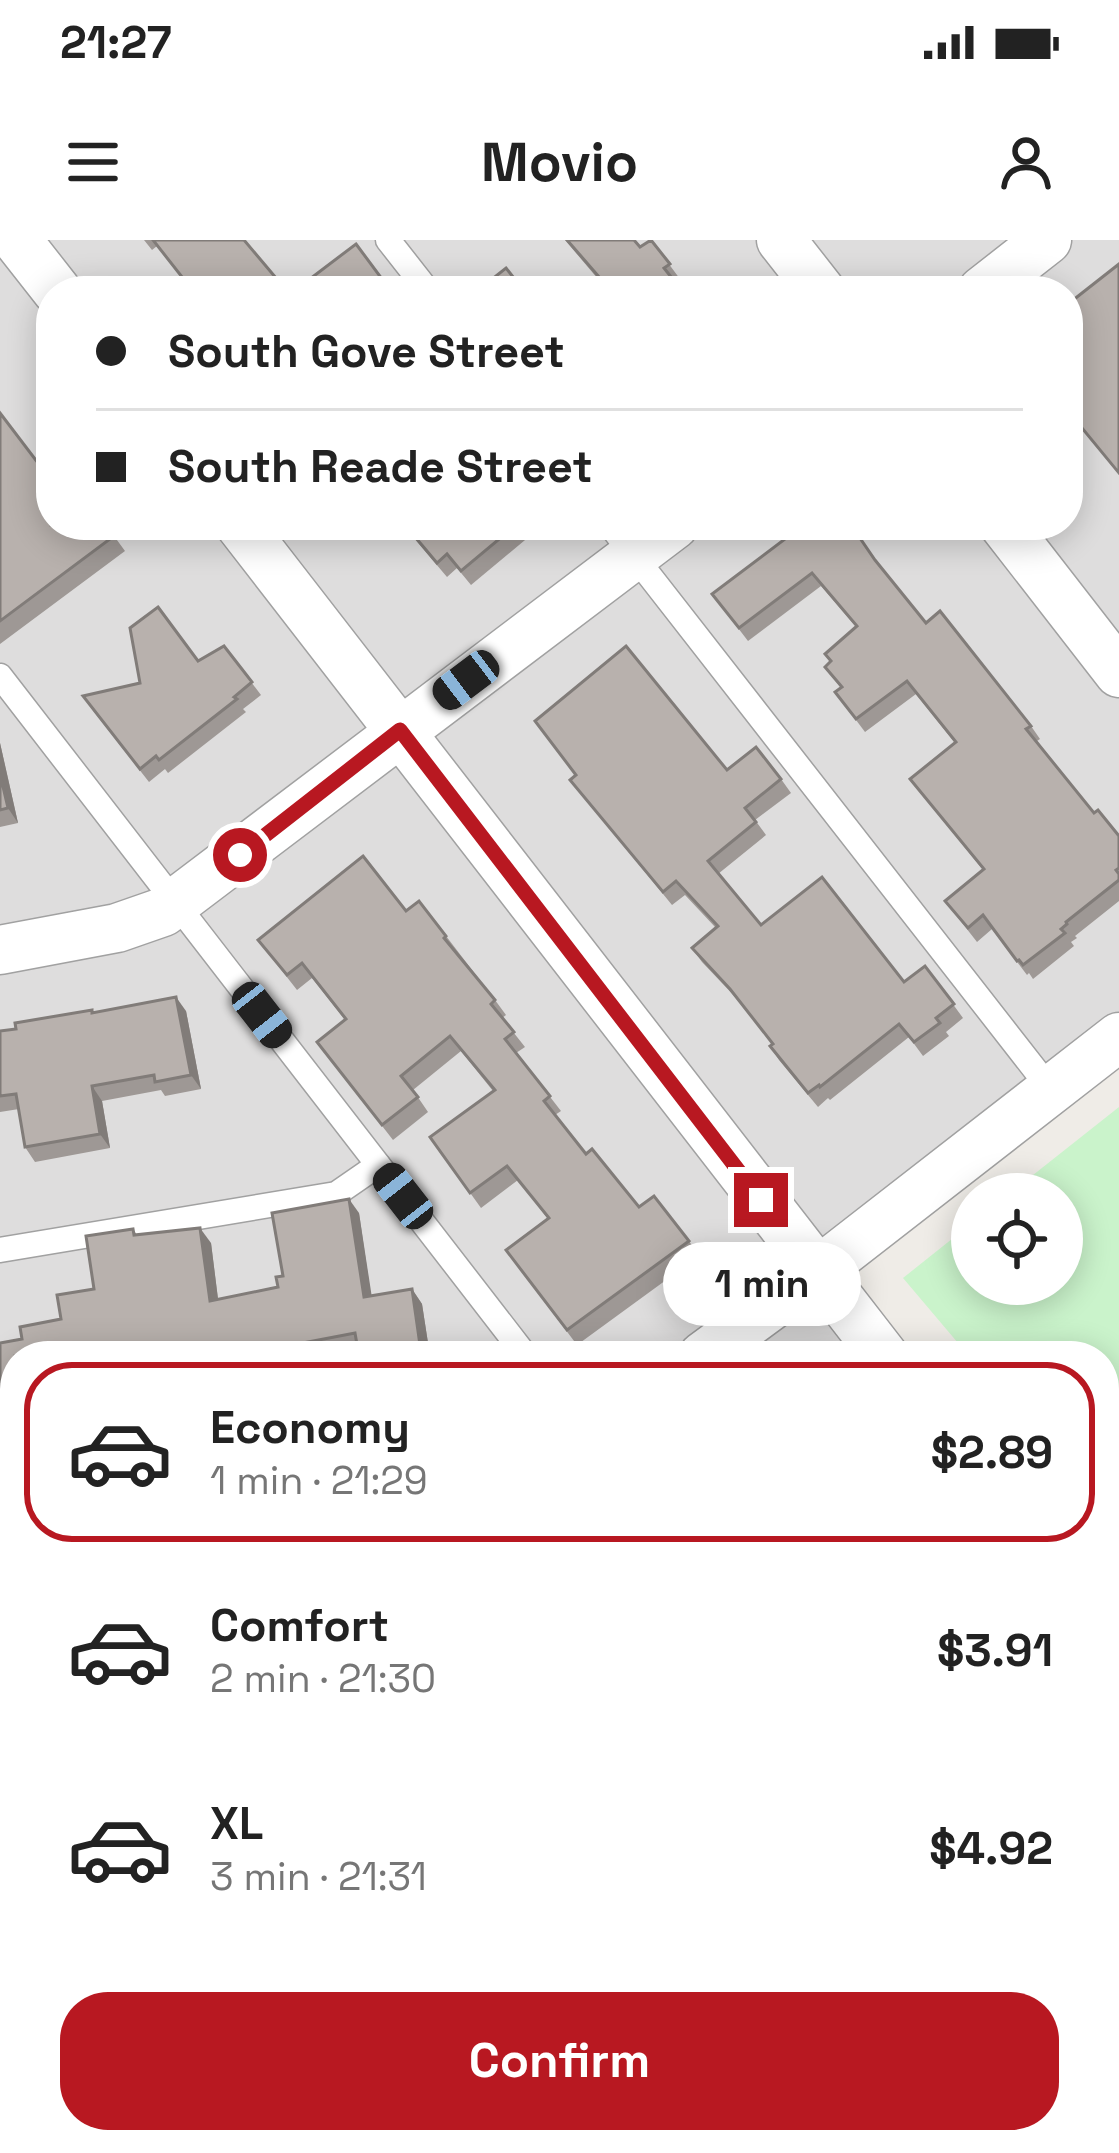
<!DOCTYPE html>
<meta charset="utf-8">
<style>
:root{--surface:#fff;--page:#f2f2f2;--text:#222;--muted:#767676;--line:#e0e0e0;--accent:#b81821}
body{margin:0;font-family:"Space Grotesk",sans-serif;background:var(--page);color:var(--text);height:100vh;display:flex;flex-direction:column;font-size:45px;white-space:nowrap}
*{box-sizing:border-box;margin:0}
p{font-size:39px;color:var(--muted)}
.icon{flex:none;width:66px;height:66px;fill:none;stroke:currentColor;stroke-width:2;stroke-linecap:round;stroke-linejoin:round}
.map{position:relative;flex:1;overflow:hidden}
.panel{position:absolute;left:0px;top:1101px;width:1119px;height:813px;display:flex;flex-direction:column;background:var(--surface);border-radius:48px 48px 0 0;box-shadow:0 6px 30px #0003}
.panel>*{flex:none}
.banner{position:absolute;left:36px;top:36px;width:1047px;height:264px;border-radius:48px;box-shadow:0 6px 30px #0003;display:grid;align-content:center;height:264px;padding:0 60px;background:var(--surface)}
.buttons{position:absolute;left:951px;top:933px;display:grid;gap:24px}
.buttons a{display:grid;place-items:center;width:132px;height:132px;border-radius:50%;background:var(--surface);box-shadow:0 6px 30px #0003;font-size:60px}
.end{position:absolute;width:54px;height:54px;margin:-27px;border:15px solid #b81821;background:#fff;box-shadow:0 0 0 6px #fff}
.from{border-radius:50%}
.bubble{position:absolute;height:84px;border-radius:42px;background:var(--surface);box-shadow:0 6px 30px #0003;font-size:39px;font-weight:700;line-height:84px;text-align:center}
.car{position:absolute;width:36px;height:72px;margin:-36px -18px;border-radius:15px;box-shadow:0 0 9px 3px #0007;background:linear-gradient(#222 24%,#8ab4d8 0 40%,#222 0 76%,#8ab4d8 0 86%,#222 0)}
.banner b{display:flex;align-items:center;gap:42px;height:114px;font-size:45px}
.banner b+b{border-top:3px solid var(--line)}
.banner i{width:30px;height:30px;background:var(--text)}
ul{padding:21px 0 0;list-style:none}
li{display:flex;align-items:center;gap:36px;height:180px;margin:0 24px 18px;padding:0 36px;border:6px solid transparent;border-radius:48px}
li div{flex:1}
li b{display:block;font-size:45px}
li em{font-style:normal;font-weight:700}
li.current{border-color:var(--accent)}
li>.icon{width:108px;height:108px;stroke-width:1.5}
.cta{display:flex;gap:24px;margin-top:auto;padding:24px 60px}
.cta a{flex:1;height:138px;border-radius:48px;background:var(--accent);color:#fff;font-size:48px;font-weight:700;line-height:138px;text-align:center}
.status{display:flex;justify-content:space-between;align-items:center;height:84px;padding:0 60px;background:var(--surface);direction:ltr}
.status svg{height:33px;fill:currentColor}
header{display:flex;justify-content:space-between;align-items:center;height:156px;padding:0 60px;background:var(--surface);font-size:54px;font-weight:700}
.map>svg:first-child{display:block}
.residential{fill:#dedddd;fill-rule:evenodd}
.park{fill:#caf3cb}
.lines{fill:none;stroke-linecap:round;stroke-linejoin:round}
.lane-casing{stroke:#a1a1a1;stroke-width:27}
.street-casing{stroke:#a1a1a1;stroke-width:51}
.lane{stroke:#fff;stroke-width:24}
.street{stroke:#fff;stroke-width:48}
.wall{fill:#9e9895}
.shaded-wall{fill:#817c79}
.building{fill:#b8b1ad;stroke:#817c79;stroke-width:3}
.route{stroke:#b81821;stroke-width:15}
</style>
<div class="status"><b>21:27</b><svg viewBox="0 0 49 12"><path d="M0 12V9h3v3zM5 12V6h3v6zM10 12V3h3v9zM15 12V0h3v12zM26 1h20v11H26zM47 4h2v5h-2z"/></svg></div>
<header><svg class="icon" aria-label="menu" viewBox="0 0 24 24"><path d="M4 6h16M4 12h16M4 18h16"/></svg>Movio<svg class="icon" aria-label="person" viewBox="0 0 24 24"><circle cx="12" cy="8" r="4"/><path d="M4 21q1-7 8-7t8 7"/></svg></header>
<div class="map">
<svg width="1119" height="1913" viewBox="0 0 1119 1913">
<rect width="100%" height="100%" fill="#efece7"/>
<!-- residential -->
<path class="residential" d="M0,0H1119V797L817,1031L884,1116H15V1899H1104V1392L1119,1411V1913H0ZM51,51H1068V285H51Z"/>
<!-- park -->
<path class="park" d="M1119,867V1293L1104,1276V1116H969L903,1038L972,983V1044H1062V954H1009Z"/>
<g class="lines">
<defs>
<g id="lane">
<path d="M388,0L428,51"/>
<path d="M610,285L1051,850"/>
<path d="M0,436L526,1116"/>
<path d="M0,1010L336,954L378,925"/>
<path d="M0,1646L15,1643"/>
</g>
<g id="street">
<path d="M17,0L57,51"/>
<path d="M781,0L821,51"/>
<path d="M982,51L1047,0"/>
<path d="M240,285L884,1116"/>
<path d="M1004,285L1119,433"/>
<path d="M0,710L117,688L163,672L674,285"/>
<path d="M703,1116L817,1032L1119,797"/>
<path d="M0,1317L15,1314"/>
<path d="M1104,1392L1119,1411"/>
<path d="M1104,1805L1119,1803"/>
<path d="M497,1913L576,1899"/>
</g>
</defs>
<!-- lane casing -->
<use href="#lane" class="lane-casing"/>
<!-- street casing -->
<use href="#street" class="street-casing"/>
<!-- lane -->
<use href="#lane" class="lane"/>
<!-- street -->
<use href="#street" class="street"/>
</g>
<!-- wall -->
<g class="wall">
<path d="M144,0H223L287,51H192L157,6L152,10Z"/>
<path d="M565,0H634L640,7L651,0L680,39L675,42L681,51H587L598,39Z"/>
<path d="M0,173L51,240L106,285L125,311L0,404Z"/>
<path d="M374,285H394L381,295Z"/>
<path d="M403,285H543L471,345L457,328L447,337Z"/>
<path d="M876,321L926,383L1031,486L1040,499L1037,501L1094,573L1119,596V661L1075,696L1077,698L1071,702L1074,706L1033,739L1029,733L1027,735L992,689L977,702L945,661L983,630L910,539L955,503L916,454L865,492L835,452L841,448L825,427L856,387L821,346L748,401L712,354Z"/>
<path d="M224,406L261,455L243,469L246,472L168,533L165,529L149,542L92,469L140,443L198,421Z"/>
<path d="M0,503L18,583L0,587Z"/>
<path d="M727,530L781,539L791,553L755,580L766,595L718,634L761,685L904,742L925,726L963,778L946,792L949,796L923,816L909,797L830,860L828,858L818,867L779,820L770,806L773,804L740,762L702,722L692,708L716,688L685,655L672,665L570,540Z"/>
<path d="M406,671L446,696L495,760L506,775L502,778L525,807L516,813L561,871L555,875L586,914L639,967L689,1001L699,1016L577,1105L506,1010L548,979L518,940L481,968L430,897L493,851L461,811L413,850L428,872L393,900L317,802L345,780L312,738L297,750L258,700Z"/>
<path d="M92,770L94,773L186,771L201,849L165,856L161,850L102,861L110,908L35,922L25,907L19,869L0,872V791L16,789Z"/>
<path d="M359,973L371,1056L412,1049L422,1064L430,1116H359L358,1109L318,1116H15V1187L0,1189V1103L22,1099L61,1079L94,1049L133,989L137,995L211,1003L218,1059L278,1047L283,1036Z"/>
<path d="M15,1414V1488L0,1491V1416Z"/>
<path d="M1104,1520L1119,1539V1667L1108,1652L1104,1655Z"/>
<path d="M15,1583V1625L0,1628V1586Z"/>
</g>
<!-- shaded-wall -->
<g class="shaded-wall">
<path d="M0,503L18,583L8,568L0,534Z"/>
<path d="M176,757L186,771L201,849L191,835Z"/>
<path d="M92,846L102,861L110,908L100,894Z"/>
<path d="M349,959L359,973L374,1071L364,1057Z"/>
<path d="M200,988L211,1003L220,1075L210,1061Z"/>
<path d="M412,1049L422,1064L430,1116H424L421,1112Z"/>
</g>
<!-- building -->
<g class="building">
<path d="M153,0H244L287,51H193Z"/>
<path d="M567,0H634L640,7L651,0L670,24L664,28L679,47L674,51H587L586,49L600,38Z"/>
<path d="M356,4L391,51H294Z"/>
<path d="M1119,24V233L1068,171V64Z"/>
<path d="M506,28L524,51H477Z"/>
<path d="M0,173L51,240V285H106L114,296L0,381Z"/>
<path d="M405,285H516L461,331L447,314L437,323Z"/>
<path d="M789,285H851L875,320L926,383L940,371L1031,486L1026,489L1094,573L1098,570L1119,596V628L1116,630L1119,634V640L1066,682L1067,684L1061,689L1065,693L1023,725L1019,720L1017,721L983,675L968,688L945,661L984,629L910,539L956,502L907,441L856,479L835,452L842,447L825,427L831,421L825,414L857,386L812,333L739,388L712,354L789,296L784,289Z"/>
<path d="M158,367L198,421L224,406L252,442L234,457L237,459L159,520L156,516L140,529L83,456L140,443L130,388Z"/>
<path d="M626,406L727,530L756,507L781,539L745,568L756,582L708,621L761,685L822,637L904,742L925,726L954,764L936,778L940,783L914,802L899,784L820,847L819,845L808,853L770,806L773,804L730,749L692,708L718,686L676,641L663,652L570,540L576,535L535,481Z"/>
<path d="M0,534L8,568L0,570Z"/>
<path d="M363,616L406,671L419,661L446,696L444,698L495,760L491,764L514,792L505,799L550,856L544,861L586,914L592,909L639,967L654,956L689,1001L567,1090L506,1010L549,978L507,926L470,953L430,897L495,850L450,796L401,836L418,857L382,885L317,802L346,779L302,723L287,735L258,700Z"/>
<path d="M176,757L191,835L155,842L154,835L92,846L100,894L25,907L16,854L0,856V791L16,789L15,783L92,770V773Z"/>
<path d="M349,959L364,1057L412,1049L421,1112L398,1116H359L355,1093L235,1116H15V1171L0,1173V1103L22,1099L20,1087L61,1079L57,1055L94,1049L86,996L133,989L134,995L200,988L210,1061L278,1047L276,1037L283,1036L272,973Z"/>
<path d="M15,1414V1471L0,1474V1416Z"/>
<path d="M1104,1520L1119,1539V1647L1110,1654L1104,1646Z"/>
<path d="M15,1583V1616L0,1619V1586Z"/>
<path d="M15,1703V1852H11L0,1791V1706Z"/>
<path d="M1119,1871V1913H867L878,1911L876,1902L892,1899H912L913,1902L940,1899H1104V1874Z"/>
</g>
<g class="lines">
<!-- route -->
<path class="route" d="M240,615L400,490L761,960"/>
</g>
</svg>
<div class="buttons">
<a><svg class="icon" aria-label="locate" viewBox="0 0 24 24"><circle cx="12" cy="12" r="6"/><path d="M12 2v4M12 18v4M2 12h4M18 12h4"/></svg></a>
</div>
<i class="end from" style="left:240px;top:615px"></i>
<i class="end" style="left:761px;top:960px"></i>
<div class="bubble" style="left:663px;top:1002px;width:198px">1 min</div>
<i class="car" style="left:466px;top:440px;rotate:233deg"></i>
<i class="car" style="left:262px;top:775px;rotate:142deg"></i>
<i class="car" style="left:403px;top:956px;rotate:322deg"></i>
<div class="banner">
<b><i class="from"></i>South Gove Street</b>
<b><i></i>South Reade Street</b>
</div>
<section class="panel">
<ul>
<li class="current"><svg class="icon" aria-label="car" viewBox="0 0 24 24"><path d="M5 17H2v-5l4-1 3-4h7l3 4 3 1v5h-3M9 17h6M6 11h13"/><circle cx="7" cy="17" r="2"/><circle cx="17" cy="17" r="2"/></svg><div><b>Economy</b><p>1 min · 21:29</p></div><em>$2.89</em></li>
<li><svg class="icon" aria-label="car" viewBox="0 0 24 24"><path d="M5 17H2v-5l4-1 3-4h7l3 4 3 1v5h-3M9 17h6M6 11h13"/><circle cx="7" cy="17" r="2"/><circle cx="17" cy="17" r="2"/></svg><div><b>Comfort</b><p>2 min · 21:30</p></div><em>$3.91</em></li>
<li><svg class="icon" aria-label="car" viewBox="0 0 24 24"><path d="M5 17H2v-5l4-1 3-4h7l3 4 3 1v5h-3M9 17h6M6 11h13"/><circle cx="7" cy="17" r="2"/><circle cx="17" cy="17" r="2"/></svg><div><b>XL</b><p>3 min · 21:31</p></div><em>$4.92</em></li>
</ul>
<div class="cta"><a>Confirm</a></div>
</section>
</div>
